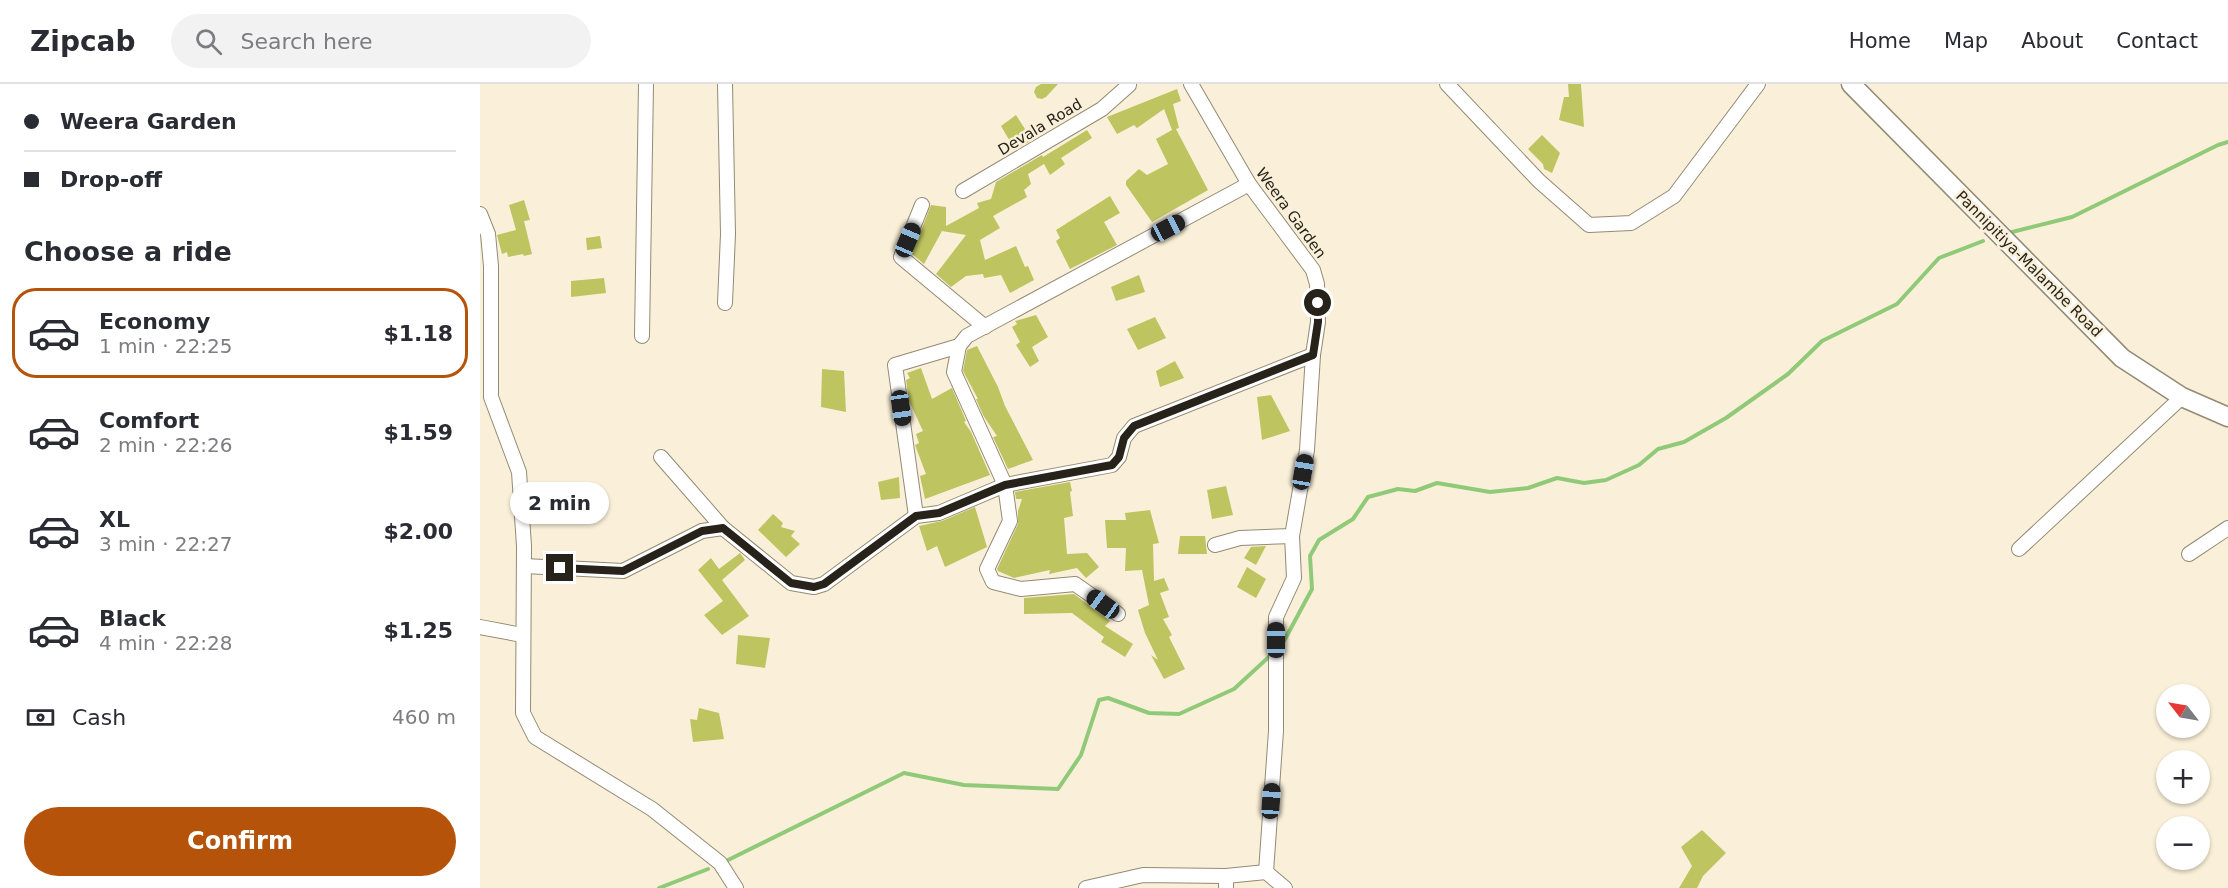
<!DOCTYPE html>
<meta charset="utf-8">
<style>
:root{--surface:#fff;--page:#f2f2f3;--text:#2b2b33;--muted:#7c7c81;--line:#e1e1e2;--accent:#b45309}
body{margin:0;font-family:"DejaVu Sans",sans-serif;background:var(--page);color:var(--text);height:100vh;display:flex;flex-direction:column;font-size:22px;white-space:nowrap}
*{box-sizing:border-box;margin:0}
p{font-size:20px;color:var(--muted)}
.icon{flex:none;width:33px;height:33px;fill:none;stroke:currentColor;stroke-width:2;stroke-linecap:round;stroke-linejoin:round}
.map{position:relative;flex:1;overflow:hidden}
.side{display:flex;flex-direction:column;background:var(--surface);width:480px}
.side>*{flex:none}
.hud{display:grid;align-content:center;height:132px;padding:0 24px;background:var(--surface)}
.needle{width:39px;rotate:301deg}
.fabs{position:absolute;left:1676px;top:600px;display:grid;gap:12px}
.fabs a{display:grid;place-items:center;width:54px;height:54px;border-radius:50%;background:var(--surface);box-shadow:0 2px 4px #0004;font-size:30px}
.end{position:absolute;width:27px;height:27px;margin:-14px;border:8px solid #27231b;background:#fff;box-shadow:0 0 0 3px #fff}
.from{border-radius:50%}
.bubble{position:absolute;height:42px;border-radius:21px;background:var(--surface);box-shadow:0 2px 4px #0004;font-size:20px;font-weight:700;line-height:42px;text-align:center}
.car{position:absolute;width:18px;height:36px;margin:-18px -9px;border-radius:8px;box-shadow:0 0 4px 2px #0007;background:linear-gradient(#222 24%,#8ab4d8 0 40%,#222 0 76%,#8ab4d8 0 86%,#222 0)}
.hud b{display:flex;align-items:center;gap:21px;height:57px;font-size:22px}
.hud b+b{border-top:2px solid var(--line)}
.hud i{width:15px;height:15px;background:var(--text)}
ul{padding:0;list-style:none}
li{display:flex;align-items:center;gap:18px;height:90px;margin:0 12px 9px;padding:0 12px;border:3px solid transparent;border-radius:24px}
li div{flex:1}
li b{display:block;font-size:22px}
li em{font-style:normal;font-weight:700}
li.selected{border-color:var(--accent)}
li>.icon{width:54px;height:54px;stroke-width:1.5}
h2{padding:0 24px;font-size:27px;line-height:72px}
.pay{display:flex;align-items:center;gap:15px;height:66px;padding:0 24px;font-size:22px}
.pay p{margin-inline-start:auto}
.cta{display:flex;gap:12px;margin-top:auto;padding:12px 24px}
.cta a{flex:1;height:69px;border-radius:36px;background:var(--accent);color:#fff;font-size:24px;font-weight:700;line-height:69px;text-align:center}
header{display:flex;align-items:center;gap:36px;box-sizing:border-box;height:84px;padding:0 30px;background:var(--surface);border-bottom:2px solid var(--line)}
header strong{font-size:28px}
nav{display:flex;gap:33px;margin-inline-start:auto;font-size:21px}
.search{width:420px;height:54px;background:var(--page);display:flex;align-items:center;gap:15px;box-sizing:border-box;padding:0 21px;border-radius:33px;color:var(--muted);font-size:22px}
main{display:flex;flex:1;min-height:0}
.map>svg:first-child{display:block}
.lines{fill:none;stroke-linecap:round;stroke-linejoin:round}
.stream{stroke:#90ca79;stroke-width:4}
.building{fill:#bec45f}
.street-casing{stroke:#938a75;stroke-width:16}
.secondary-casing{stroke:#938a75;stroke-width:21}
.street{stroke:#fff;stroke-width:14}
.secondary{stroke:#fff;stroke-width:18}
.route{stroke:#27231b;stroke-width:8}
.labels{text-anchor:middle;stroke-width:5;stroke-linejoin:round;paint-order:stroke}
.street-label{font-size:15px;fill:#27231b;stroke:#faf0d9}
</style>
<header>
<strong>Zipcab</strong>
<div class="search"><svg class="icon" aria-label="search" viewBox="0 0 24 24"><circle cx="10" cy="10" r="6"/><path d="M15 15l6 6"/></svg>Search here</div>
<nav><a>Home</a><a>Map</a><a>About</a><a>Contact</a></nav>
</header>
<main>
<section class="side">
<div class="hud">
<b><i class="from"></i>Weera Garden</b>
<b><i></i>Drop-off</b>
</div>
<h2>Choose a ride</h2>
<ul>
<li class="selected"><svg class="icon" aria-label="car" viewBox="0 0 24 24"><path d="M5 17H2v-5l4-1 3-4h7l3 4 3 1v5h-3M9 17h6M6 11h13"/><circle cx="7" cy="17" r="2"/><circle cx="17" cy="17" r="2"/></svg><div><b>Economy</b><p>1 min · 22:25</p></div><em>$1.18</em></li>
<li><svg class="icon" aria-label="car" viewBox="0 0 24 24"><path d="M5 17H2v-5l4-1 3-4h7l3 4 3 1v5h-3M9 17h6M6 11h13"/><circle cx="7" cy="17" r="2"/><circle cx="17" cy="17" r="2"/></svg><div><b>Comfort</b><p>2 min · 22:26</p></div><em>$1.59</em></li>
<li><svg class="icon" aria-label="car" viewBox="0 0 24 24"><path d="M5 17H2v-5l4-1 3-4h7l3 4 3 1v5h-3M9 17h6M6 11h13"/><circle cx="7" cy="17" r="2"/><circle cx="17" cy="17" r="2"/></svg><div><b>XL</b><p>3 min · 22:27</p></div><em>$2.00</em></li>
<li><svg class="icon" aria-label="car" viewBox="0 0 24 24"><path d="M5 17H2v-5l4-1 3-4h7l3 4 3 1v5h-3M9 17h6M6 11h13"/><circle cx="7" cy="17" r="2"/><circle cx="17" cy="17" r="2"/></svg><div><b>Black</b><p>4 min · 22:28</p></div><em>$1.25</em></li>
</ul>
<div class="pay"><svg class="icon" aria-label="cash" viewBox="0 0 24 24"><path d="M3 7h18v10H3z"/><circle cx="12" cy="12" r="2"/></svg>Cash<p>460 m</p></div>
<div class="cta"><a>Confirm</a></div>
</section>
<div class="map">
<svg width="1748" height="804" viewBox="0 0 1748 804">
<rect width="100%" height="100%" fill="#faf0d9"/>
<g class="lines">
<!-- stream -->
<g class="stream">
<path d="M1532,148L1592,133L1738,61L1748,58"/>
<path d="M804,557L832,505L830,472L839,456L873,435L888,413L918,405L935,407L957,399L1010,408L1048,404L1077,394L1104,399L1126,396L1159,381L1178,365L1204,358L1246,334L1308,290L1342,257L1417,220L1459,174L1503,157"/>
<path d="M244,778L424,689L484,701L578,705L601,671L619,616L628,614L669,629L699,630L754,605L791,571"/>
<path d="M179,804L228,785"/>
</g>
</g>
<!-- building -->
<g class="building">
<path d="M561,0H578L566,13L562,15L557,14L554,8L556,3Z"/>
<path d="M1088,0H1101L1104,43L1079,36L1084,13H1089Z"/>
<path d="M697,5L701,17L693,20L699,44L696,45L728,106L672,138L646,101V97L659,85L667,91L688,80L676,55L692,46L684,25L657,44L654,41L637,50L627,33Z"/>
<path d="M536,31L552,56L535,66L521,42Z"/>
<path d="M607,46L612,54L581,74L585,80L570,91L564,80L548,90L551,100L544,106L547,113L513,132L520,144L500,156L505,176L536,162L545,183L548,182L554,196L530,209L521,191L504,194L503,190L486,192L471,203L456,190L486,151L462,147L444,180L432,170L451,121L466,123V142L499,124L497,119L511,115L516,98L562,71L563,73Z"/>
<path d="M1062,51L1080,69L1072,89L1064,85L1063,80L1048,65Z"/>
<path d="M630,112L640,129L624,138L637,161L590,185L576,157L580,154L576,146Z"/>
<path d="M44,116L50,136L44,137L52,170L44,172L43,170L28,173L27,168L22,170L17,151L36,146L29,121Z"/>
<path d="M120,152L122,164L107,166L106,154Z"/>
<path d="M659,191L665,208L636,217L631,203Z"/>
<path d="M124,194L126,209L91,213V197Z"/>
<path d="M556,231L568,253L552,263L559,277L550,283L536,261L540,258L532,243L537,240L535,237Z"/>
<path d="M675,233L686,254L658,266L647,245Z"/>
<path d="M497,262L518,303L525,322L553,376L528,385L513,353L517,352L503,331L496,315H498L483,287L487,266Z"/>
<path d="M695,277L704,294L680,303L676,287Z"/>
<path d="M441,284L452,315L472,304L486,337L484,338L491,348L510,391L445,415L440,392L446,390L435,361L439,359L436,350L443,347L429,317L426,296L430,294L427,289Z"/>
<path d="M342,285L364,287L366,328L341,323Z"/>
<path d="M791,311L810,347L782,356L777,313Z"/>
<path d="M419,393L420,414L401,416L398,398Z"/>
<path d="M590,398L592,407L590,408L593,432L584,434L587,470L607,469L619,483L606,494L597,484L569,490L570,486L534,494L518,487L517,485L538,440V427L542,415H536L535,408Z"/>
<path d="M746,402L753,431L732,435L727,406Z"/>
<path d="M495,423L507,463L465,483L457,462L447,467L439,442L462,437Z"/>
<path d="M670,426L679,459L673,460L674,497L684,494L689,506L680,509L689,533L683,535L692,551L689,553L705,585L684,595L671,571L678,576L665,549L658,526L669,521L662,486L645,487L646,464H627L625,436H646L645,429Z"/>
<path d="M293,430L303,439L301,443L315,447L311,452L320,460L306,473L278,446Z"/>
<path d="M700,452H725L727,470H698Z"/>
<path d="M786,462L776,481L764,474L771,463Z"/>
<path d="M260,469L265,476L242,496L269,532L242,551L224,531L243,517L218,486L231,474L239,485Z"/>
<path d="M767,483L786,495L776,514L757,503Z"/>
<path d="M594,510L630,537L625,542L653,560L645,573L621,558L624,553L592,529L544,530V514Z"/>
<path d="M258,551L290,554L285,584L256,580Z"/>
<path d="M219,624L239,629L244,655L213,658L210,635L217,636Z"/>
<path d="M1222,746L1246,769L1223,792L1217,804H1199L1212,782L1201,763Z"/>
</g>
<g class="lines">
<defs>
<g id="street">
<path d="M245,0L248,150L245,219"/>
<path d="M711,0L769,100L833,186L837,200L838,238L833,271L827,366L812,452L814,494L796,533V647L786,788"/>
<path d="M967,0L1059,97L1109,141L1151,139L1194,112L1278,0"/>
<path d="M483,107L622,25L649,1L648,0"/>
<path d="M442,121L421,173L505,243"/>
<path d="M0,130L8,150L11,182V313L39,388L44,462L43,629L55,653L172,725L240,779L256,804"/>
<path d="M162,252L166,0"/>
<path d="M181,373L243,444L311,499L334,503L344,500L436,432L459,429L525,401L632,381L639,373L644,354L654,342L833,271"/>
<path d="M436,432L415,281L479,262"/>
<path d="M735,461L760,454L812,452"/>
<path d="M1539,465L1702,313"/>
<path d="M1709,470L1748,444"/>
<path d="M44,482L143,487L222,447L243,444"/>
<path d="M638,530L595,500L541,505L513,498L507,485L530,437L525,401L474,288L479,262L487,252L769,100"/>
<path d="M0,543L42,551"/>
<path d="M786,788L805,804"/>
<path d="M606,804L663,791L746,792"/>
<path d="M746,804V792L786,788"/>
</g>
<path id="secondary" d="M1371,0L1642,274L1702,313L1748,333"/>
</defs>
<!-- street casing -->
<use href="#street" class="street-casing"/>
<!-- secondary casing -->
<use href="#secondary" class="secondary-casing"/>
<!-- street -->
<use href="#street" class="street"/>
<!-- secondary -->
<use href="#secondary" class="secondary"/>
</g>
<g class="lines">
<!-- route -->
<path class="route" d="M80,484L143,487L222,447L243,444L311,499L334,503L344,500L436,432L459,429L525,401L632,381L639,373L644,354L654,342L833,271L838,238V219"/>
</g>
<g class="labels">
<!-- street labels -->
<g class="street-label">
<text transform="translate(560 43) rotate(-31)" y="5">Devala Road</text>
<text transform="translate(811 129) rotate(54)" y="5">Weera Garden</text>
<text transform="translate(1549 180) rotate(45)" y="5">Pannipitiya-Malambe Road</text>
</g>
</g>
</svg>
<div class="fabs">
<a><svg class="needle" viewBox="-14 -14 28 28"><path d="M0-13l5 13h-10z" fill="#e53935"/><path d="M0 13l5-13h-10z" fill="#7c7c81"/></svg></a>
<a>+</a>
<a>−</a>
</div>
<i class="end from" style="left:838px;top:219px"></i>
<i class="end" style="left:80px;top:484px"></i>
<div class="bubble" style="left:30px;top:398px;width:99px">2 min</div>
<i class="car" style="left:688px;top:144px;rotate:62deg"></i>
<i class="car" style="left:428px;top:156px;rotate:23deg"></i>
<i class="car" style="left:421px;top:324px;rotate:172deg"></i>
<i class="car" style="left:823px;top:388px;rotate:10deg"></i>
<i class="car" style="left:623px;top:520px;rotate:306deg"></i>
<i class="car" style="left:796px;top:556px;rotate:0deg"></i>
<i class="car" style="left:791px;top:717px;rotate:4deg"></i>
</div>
</main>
